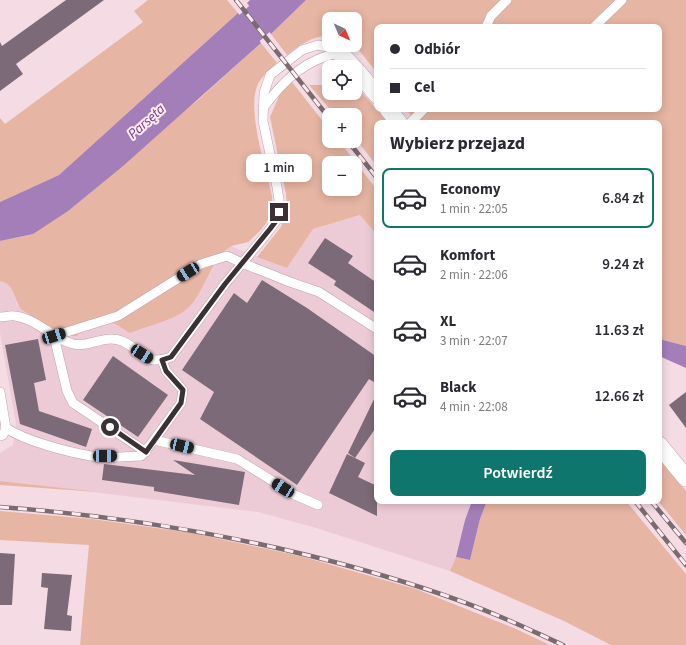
<!DOCTYPE html>
<html lang="pl">
<meta charset="utf-8">
<style>
:root{--surface:#fff;--page:#f7f7f7;--text:#2b2b33;--muted:#7c7c81;--line:#e1e1e2;--accent:#0f766e}
body{margin:0;font-family:"Source Sans 3",sans-serif;background:var(--page);color:var(--text);height:100vh;display:flex;flex-direction:column;font-size:15px;white-space:nowrap}
*{box-sizing:border-box;margin:0}
p{font-size:13px;color:var(--muted)}
.icon{flex:none;width:22px;height:22px;fill:none;stroke:currentColor;stroke-width:2;stroke-linecap:round;stroke-linejoin:round}
.map{position:relative;flex:1;overflow:hidden}
.sheet{position:absolute;left:374px;top:120px;width:288px;height:384px;display:flex;flex-direction:column;background:var(--surface);border-radius:8px;box-shadow:0 2px 10px #0003}
.sheet>*{flex:none}
.hud{position:absolute;left:374px;top:24px;width:288px;height:88px;border-radius:8px;box-shadow:0 2px 10px #0003;display:grid;align-content:center;height:88px;padding:0 16px;background:var(--surface)}
.needle{width:26px;rotate:136deg}
.fabs{position:absolute;left:322px;top:12px;display:grid;gap:8px}
.fabs a{display:grid;place-items:center;width:40px;height:40px;border-radius:8px;background:var(--surface);box-shadow:0 2px 10px #0003;font-size:20px}
.end{position:absolute;width:18px;height:18px;margin:-9px;border:5px solid #3b3134;background:#fff;box-shadow:0 0 0 2px #fff}
.from{border-radius:50%}
.bubble{position:absolute;height:28px;border-radius:8px;background:var(--surface);box-shadow:0 2px 10px #0003;font-size:13px;font-weight:600;line-height:28px;text-align:center}
.car{position:absolute;width:12px;height:24px;margin:-12px -6px;border-radius:5px;box-shadow:0 0 3px 1px #0007;background:linear-gradient(#222 24%,#8ab4d8 0 40%,#222 0 76%,#8ab4d8 0 86%,#222 0)}
.hud b{display:flex;align-items:center;gap:14px;height:38px;font-size:15px}
.hud b+b{border-top:1px solid var(--line)}
.hud i{width:10px;height:10px;background:var(--text)}
ul{padding:0;list-style:none}
li{display:flex;align-items:center;gap:12px;height:60px;margin:0 8px 6px;padding:0 8px;border:2px solid transparent;border-radius:8px}
li div{flex:1}
li b{display:block;font-size:15px}
li em{font-style:normal;font-weight:600}
li.selected{border-color:var(--accent)}
li>.icon{width:36px;height:36px;stroke-width:1.5}
h2{padding:0 16px;font-size:18px;line-height:48px}
.cta{display:flex;gap:8px;margin-top:auto;padding:8px 16px}
.cta a{flex:1;height:46px;border-radius:8px;background:var(--accent);color:#fff;font-size:16px;font-weight:600;line-height:46px;text-align:center}
.map>svg:first-child{display:block}
.built{fill:#edcbd6}
.green{fill:#e7b5a3;fill-rule:evenodd}
.water{fill:#a47eb9}
.lines{fill:none;stroke-linecap:round;stroke-linejoin:round}
.river{stroke:#a47eb9;stroke-width:33}
.building{fill:#7d6a78}
.lane-casing{stroke:#bea5ad;stroke-width:10}
.street-casing{stroke:#bea5ad;stroke-width:18}
.lane{stroke:#fff;stroke-width:9}
.street{stroke:#fff;stroke-width:17}
.rail-casing{stroke:#7a6b70;stroke-width:4.5}
.rail{stroke:#ffeaf0;stroke-width:3;stroke-dasharray:9;stroke-linecap:butt}
.route{stroke:#3b3134;stroke-width:5}
.labels{text-anchor:middle;stroke-width:4;stroke-linejoin:round;paint-order:stroke}
.water-label{font-size:14px;font-style:italic;fill:#6e3d87;stroke:#ffeaf0}
</style>
<div class="map">
<svg width="686" height="645" viewBox="0 0 686 645">
<rect width="100%" height="100%" fill="#f5dbe3"/>
<!-- built -->
<path class="built" d="M360,215L377,235V501H472L465,520L456,557L450,571L313,527L258,512L0,481V453L13,445L16,424L0,333V281L6,282L14,291L17,305L88,323L97,317L105,318L195,300L219,258L230,246L287,268L313,229Z"/>
<!-- green -->
<g class="green">
<path d="M148,0H227L238,13L59,175L0,202V118L5,124L143,22L134,11Z"/>
<path d="M306,0H686V346L659,339V123H417L406,109H659V27H377V73L355,45V19H329V35C311,37 301,44 287,55L271,34Z"/>
<path d="M261,43L277,63C270,70 262,76 258,84C246,109 266,168 272,196C273,212 269,222 257,234C254,236 251,240 248,242C242,244 235,244 230,247C213,257 204,292 189,307C176,320 147,326 130,333C103,317 99,308 77,336H66L22,310C13,300 16,284 0,281V241L33,234L198,100Z"/>
<path d="M329,81V93H355V85L389,123H377V166L355,138V115H335L309,85H324Z"/>
<path d="M292,82L329,129V141H339L377,190V235L360,215L313,229L287,268L257,257L281,227L287,208L286,194L270,117L280,94ZM329,163H355V189H329Z"/>
<path d="M659,458L686,491V535L658,501Z"/>
<path d="M0,481L98,492L0,485Z"/>
<path d="M487,501H626L686,574V645H611L564,621L450,571L456,557L470,560L480,519Z"/>
<path d="M0,511L92,519L192,533L300,556L416,589L516,629L550,645H80L89,545L0,540Z"/>
</g>
<!-- water -->
<g class="water">
<path d="M250,0H306L271,34L247,3Z"/>
<path d="M238,13L261,43L123,166L68,211L33,234L0,241V202L59,175Z"/>
<path d="M659,339L686,346V368L659,356Z"/>
<path d="M472,501H487L480,519L470,560L456,557L465,520Z"/>
</g>
<g class="lines">
<!-- river -->
<path class="river" d="M217,58L280,0"/>
</g>
<!-- building -->
<g class="building">
<path d="M66,0H104L16,64L23,74L0,91V42L2,46Z"/>
<path d="M325,238L353,256L348,263L377,283V314L334,285L336,281L308,263Z"/>
<path d="M262,280L307,308L377,357V384L369,379L297,485L200,419L214,392L182,370L234,293L247,303Z"/>
<path d="M38,339L46,380L34,383L39,411L92,429L86,447L20,424L5,345Z"/>
<path d="M113,356L168,395L138,437L83,400Z"/>
<path d="M686,392V428L669,405Z"/>
<path d="M377,393V426L355,458L348,453Z"/>
<path d="M347,454L365,463L358,477L377,486V516L329,493Z"/>
<path d="M173,460L245,472L239,505L154,491V487L102,480L104,464L195,475Z"/>
<path d="M0,553L15,554L12,605H0Z"/>
<path d="M42,573L72,575L67,615L72,616L71,631L44,629L48,588L41,587Z"/>
</g>
<g class="lines">
<defs>
<g id="lane">
<path d="M486,27L491,16L507,0"/>
<path d="M594,27L622,0"/>
<path d="M263,108C283,81 306,58 340,53"/>
<path d="M410,123L424,109"/>
<path d="M0,317C5,317 11,315 15,316C37,319 52,338 73,344C89,348 104,334 122,341C143,350 144,367 171,357L225,284L264,237L276,221L279,212V200L277,187L263,121L264,93L270,75L302,50L318,45L332,48L340,53"/>
<path d="M0,392L6,428C25,441 68,452 91,456C107,459 125,456 141,456L154,440L237,459L295,495L318,505"/>
<path d="M0,436L3,435L6,428"/>
<path d="M154,440L181,403L183,390L166,371L162,360"/>
<path d="M146,452L73,403L67,391L54,336L118,316L201,264L227,256L242,263L290,282L319,292L377,329"/>
</g>
<g id="street">
<path d="M340,53L353,67"/>
<path d="M355,69L377,95"/>
<path d="M388,109L399,123"/>
<path d="M659,445L686,478"/>
</g>
</defs>
<!-- lane casing -->
<use href="#lane" class="lane-casing"/>
<!-- street casing -->
<use href="#street" class="street-casing"/>
<!-- lane -->
<use href="#lane" class="lane"/>
<!-- street -->
<use href="#street" class="street"/>
<defs>
<g id="rail">
<path d="M236,0L329,118"/>
<path d="M348,141L377,178"/>
<path d="M635,501L686,565"/>
<path d="M651,501L686,543"/>
<path d="M0,507C122,516 242,536 360,569C410,583 460,599 508,620C527,628 545,637 563,645"/>
</g>
</defs>
<!-- rail casing -->
<use href="#rail" class="rail-casing"/>
<!-- rail -->
<use href="#rail" class="rail"/>
</g>
<g class="lines">
<!-- route -->
<path class="route" d="M110,427L146,452L181,403L183,390L166,371L162,360L171,357L225,284L270,229L276,221L279,212"/>
</g>
<g class="labels">
<!-- water labels -->
<g class="water-label">
<text transform="translate(146 121) rotate(-42)" y="5">Parsęta</text>
</g>
</g>
</svg>
<div class="fabs">
<a><svg class="needle" viewBox="-14 -14 28 28"><path d="M0-13l5 13h-10z" fill="#e53935"/><path d="M0 13l5-13h-10z" fill="#7c7c81"/></svg></a>
<a><svg class="icon" aria-label="locate" viewBox="0 0 24 24"><circle cx="12" cy="12" r="6"/><path d="M12 2v4M12 18v4M2 12h4M18 12h4"/></svg></a>
<a>+</a>
<a>−</a>
</div>
<i class="end from" style="left:110px;top:427px"></i>
<i class="end" style="left:279px;top:212px"></i>
<div class="bubble" style="left:246px;top:154px;width:66px">1 min</div>
<i class="car" style="left:188px;top:272px;rotate:238deg"></i>
<i class="car" style="left:54px;top:336px;rotate:73deg"></i>
<i class="car" style="left:142px;top:354px;rotate:123deg"></i>
<i class="car" style="left:182px;top:446px;rotate:103deg"></i>
<i class="car" style="left:105px;top:456px;rotate:89deg"></i>
<i class="car" style="left:283px;top:488px;rotate:302deg"></i>
<div class="hud">
<b><i class="from"></i>Odbiór</b>
<b><i></i>Cel</b>
</div>
<section class="sheet">
<h2>Wybierz przejazd</h2>
<ul>
<li class="selected"><svg class="icon" aria-label="car" viewBox="0 0 24 24"><path d="M5 17H2v-5l4-1 3-4h7l3 4 3 1v5h-3M9 17h6M6 11h13"/><circle cx="7" cy="17" r="2"/><circle cx="17" cy="17" r="2"/></svg><div><b>Economy</b><p>1 min · 22:05</p></div><em>6.84 zł</em></li>
<li><svg class="icon" aria-label="car" viewBox="0 0 24 24"><path d="M5 17H2v-5l4-1 3-4h7l3 4 3 1v5h-3M9 17h6M6 11h13"/><circle cx="7" cy="17" r="2"/><circle cx="17" cy="17" r="2"/></svg><div><b>Komfort</b><p>2 min · 22:06</p></div><em>9.24 zł</em></li>
<li><svg class="icon" aria-label="car" viewBox="0 0 24 24"><path d="M5 17H2v-5l4-1 3-4h7l3 4 3 1v5h-3M9 17h6M6 11h13"/><circle cx="7" cy="17" r="2"/><circle cx="17" cy="17" r="2"/></svg><div><b>XL</b><p>3 min · 22:07</p></div><em>11.63 zł</em></li>
<li><svg class="icon" aria-label="car" viewBox="0 0 24 24"><path d="M5 17H2v-5l4-1 3-4h7l3 4 3 1v5h-3M9 17h6M6 11h13"/><circle cx="7" cy="17" r="2"/><circle cx="17" cy="17" r="2"/></svg><div><b>Black</b><p>4 min · 22:08</p></div><em>12.66 zł</em></li>
</ul>
<div class="cta"><a>Potwierdź</a></div>
</section>
</div>
